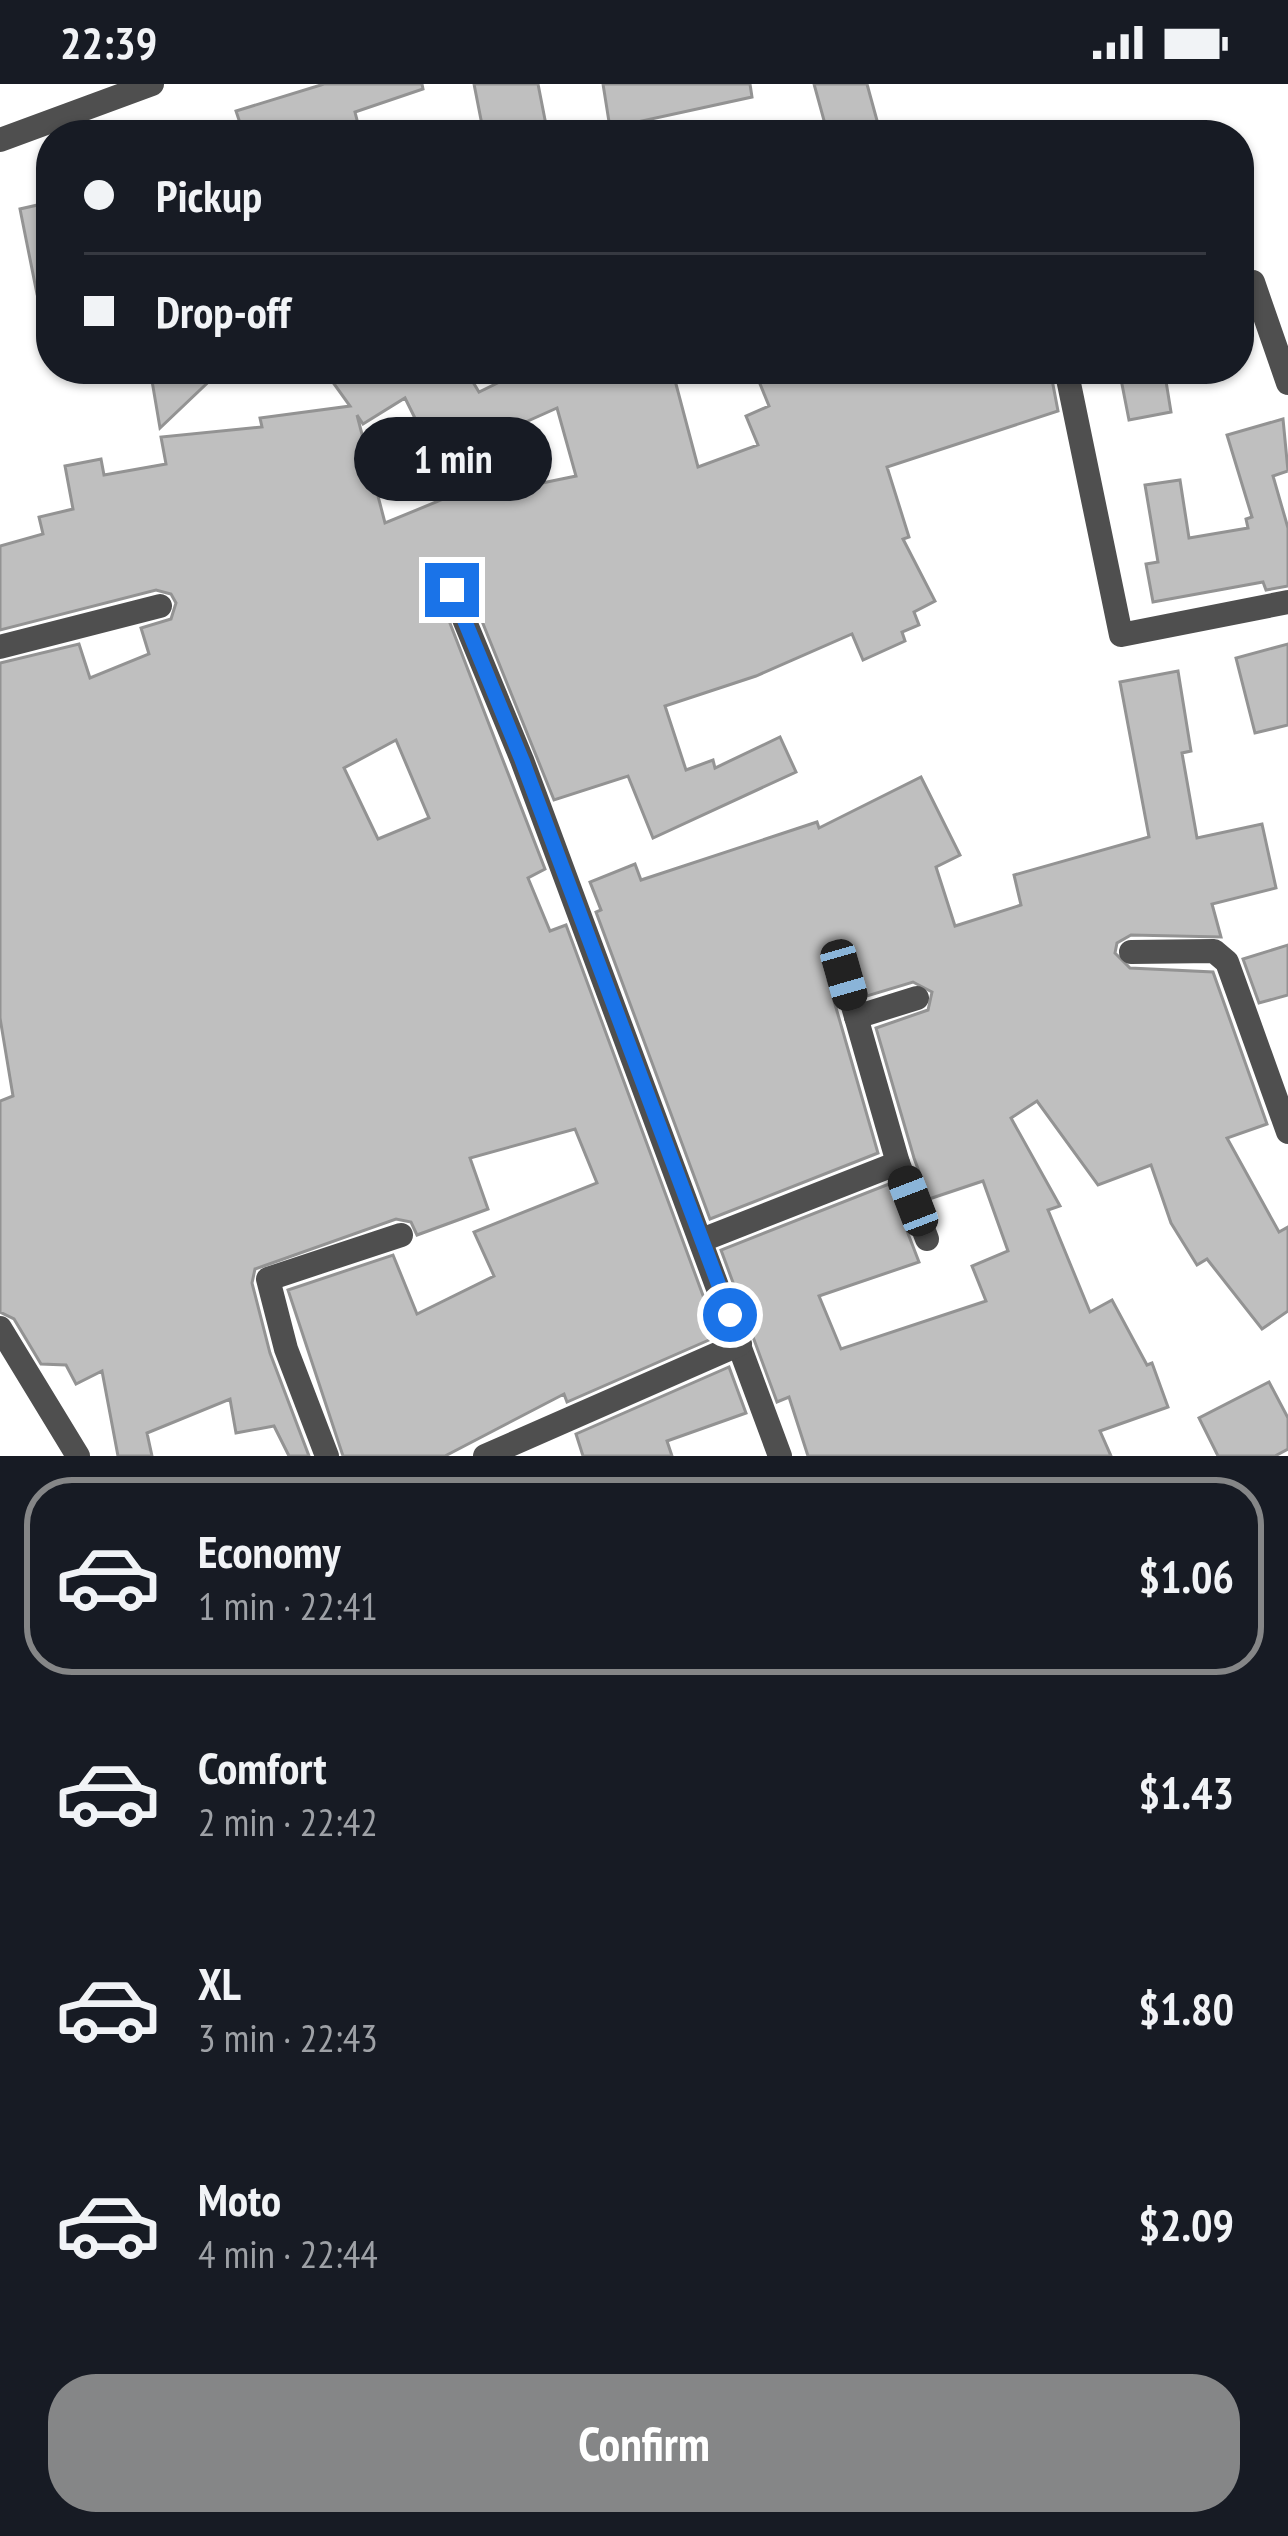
<!DOCTYPE html>
<meta charset="utf-8">
<style>
:root{--surface:#171b24;--page:#20242c;--text:#f1f3f6;--muted:#9ea1a6;--line:#363941;--accent:#858687}
body{margin:0;font-family:"PT Sans Narrow",sans-serif;background:var(--page);color:var(--text);height:100vh;display:flex;flex-direction:column;font-size:45px;white-space:nowrap}
*{box-sizing:border-box;margin:0}
p{font-size:39px;color:var(--muted)}
.icon{flex:none;width:66px;height:66px;fill:none;stroke:currentColor;stroke-width:2;stroke-linecap:round;stroke-linejoin:round}
.map{position:relative;height:1372px;overflow:hidden}
.panel{display:flex;flex-direction:column;background:var(--surface);flex:1}
.panel>*{flex:none}
.hud{position:absolute;left:36px;top:36px;width:1218px;height:264px;border-radius:48px;box-shadow:0 3px 9px #0004;display:grid;align-content:center;height:264px;padding:0 48px;background:var(--surface)}
.end{position:absolute;width:54px;height:54px;margin:-27px;border:15px solid #1a73e8;background:#fff;box-shadow:0 0 0 6px #fff}
.from{border-radius:50%}
.bubble{position:absolute;height:84px;border-radius:42px;background:var(--surface);box-shadow:0 3px 9px #0004;font-size:39px;font-weight:700;line-height:84px;text-align:center}
.car{position:absolute;width:36px;height:72px;margin:-36px -18px;border-radius:15px;box-shadow:0 0 9px 3px #0007;background:linear-gradient(#222 24%,#8ab4d8 0 40%,#222 0 76%,#8ab4d8 0 86%,#222 0)}
.hud b{display:flex;align-items:center;gap:42px;height:114px;font-size:45px}
.hud b+b{border-top:3px solid var(--line)}
.hud i{width:30px;height:30px;background:var(--text)}
ul{padding:21px 0 0;list-style:none}
li{display:flex;align-items:center;gap:36px;height:198px;margin:0 24px 18px;padding:0 24px;border:6px solid transparent;border-radius:48px}
li div{flex:1}
li b{display:block;font-size:45px}
li em{font-style:normal;font-weight:700}
li.on{border-color:var(--accent)}
li>.icon{width:108px;height:108px;stroke-width:1.5}
.primary-button{display:flex;gap:24px;margin-top:auto;padding:24px 48px}
.primary-button a{flex:1;height:138px;border-radius:48px;background:var(--accent);color:#fff;font-size:48px;font-weight:700;line-height:138px;text-align:center}
.status{display:flex;justify-content:space-between;align-items:center;height:84px;padding:0 60px;background:var(--surface);direction:ltr}
.status svg{height:33px;fill:currentColor}
.map>svg:first-child{display:block}
.building{fill:#bfbfbf;stroke:#939393;stroke-width:3;fill-rule:evenodd}
.lines{fill:none;stroke-linecap:round;stroke-linejoin:round}
.street{stroke:#4f4f4f;stroke-width:24}
.route{stroke:#1a73e8;stroke-width:15}
</style>
<div class="status"><b>22:39</b><svg viewBox="0 0 49 12"><path d="M0 12V9h3v3zM5 12V6h3v6zM10 12V3h3v9zM15 12V0h3v12zM26 1h20v11H26zM47 4h2v5h-2z"/></svg></div>
<div class="map">
<svg width="1288" height="1372" viewBox="0 0 1288 1372">
<rect width="100%" height="100%" fill="#fff"/>
<!-- building -->
<g class="building">
<path d="M324,0H422L423,5L355,28L358,40L317,51H244L236,27Z"/>
<path d="M474,0H538L548,51H484Z"/>
<path d="M603,0H750L752,13L610,44Z"/>
<path d="M814,0H867L881,51H828Z"/>
<path d="M51,118V209L37,210L20,125Z"/>
<path d="M150,285H222L160,344Z"/>
<path d="M348,285H465L479,308L526,285H672L698,383L758,361L746,332L769,322L754,285H1006L1007,290L1050,285L1058,327L887,383L909,453L903,455L935,517L914,528L919,541L902,548L905,557L863,576L852,550L756,592L665,622L686,686L713,676L715,684L780,653L796,688L653,754L628,692L554,716L467,500L453,490L436,503L545,785L528,794L550,847L566,841L718,1252L567,1318L564,1310L445,1372H343L288,1206L393,1171L417,1230L494,1192L474,1148L597,1099L575,1045L470,1074L488,1125L417,1151L411,1138L396,1135L255,1185L252,1199L270,1269L309,1372H289L274,1342L236,1349L230,1315L147,1349L152,1372H118L102,1287L76,1300L66,1281L41,1280L14,1235L0,1228V1017L13,1012L0,934V579L79,560L90,594L149,570L141,544L171,535L176,519L171,510L156,506L0,546V462L43,450L39,433L73,425L65,382L101,375L104,391L166,380L161,353L262,343L260,334L350,322L332,297ZM405,314L453,411L385,439L357,331L363,340ZM557,324L576,392L488,410L467,364ZM396,656L429,734L378,755L344,684Z"/>
<path d="M1119,285H1164L1171,328L1129,336Z"/>
<path d="M1283,335L1288,387L1273,392L1288,444V502L1266,506L1263,498L1153,518L1146,480L1158,478L1145,401L1180,396L1189,454L1248,444L1246,435L1252,433L1227,351Z"/>
<path d="M1288,560V641L1255,649L1236,574Z"/>
<path d="M1178,587L1191,667L1182,669L1197,754L1262,740L1276,804L1212,820L1221,853L1131,851L1117,859L1115,869L1130,884L1213,888L1267,1040L1227,1054L1279,1148L1288,1143V1227L1262,1245L1207,1175L1197,1181L1171,1139L1151,1081L1098,1101L1037,1017L1011,1034L1060,1122L1048,1126L1090,1228L1112,1216L1147,1281L1152,1279L1168,1323L1100,1347L1111,1372H808L789,1313L777,1318L721,1166L889,1100L919,1178L819,1212L841,1265L986,1217L972,1182L1008,1167L983,1097L929,1115L914,1074L876,944L928,926L932,908L913,898L867,912L856,880L847,875L833,879L828,896L878,1069L710,1135L596,828L601,826L590,798L635,780L641,796L817,738L819,744L921,693L960,771L936,783L955,842L1021,821L1014,791L1149,753L1120,598Z"/>
<path d="M1288,861V911L1259,919L1243,875Z"/>
<path d="M729,1283L746,1329L667,1357L672,1372H583L576,1350Z"/>
<path d="M1269,1298L1288,1334V1365L1275,1372H1218L1199,1334Z"/>
</g>
<g class="lines">
<!-- street -->
<g class="street">
<path d="M0,56L152,0"/>
<path d="M1253,198L1288,299"/>
<path d="M1066,285L1121,551L1288,518"/>
<path d="M452,506L522,676L780,1372"/>
<path d="M0,563L160,522"/>
<path d="M1131,868L1214,867L1227,878L1288,1048"/>
<path d="M856,933L917,914"/>
<path d="M898,1079L927,1155"/>
<path d="M702,1156L898,1079L844,891"/>
<path d="M0,1244L78,1372"/>
<path d="M327,1372L286,1265L268,1195L401,1151"/>
<path d="M485,1372L740,1260"/>
</g>
</g>
<g class="lines">
<!-- route -->
<path class="route" d="M452,506L522,676L730,1231"/>
</g>
</svg>
<i class="end from" style="left:730px;top:1231px"></i>
<i class="end" style="left:452px;top:506px"></i>
<div class="bubble" style="left:354px;top:333px;width:198px">1 min</div>
<i class="car" style="left:844px;top:891px;rotate:164deg"></i>
<i class="car" style="left:913px;top:1117px;rotate:339deg"></i>
<div class="hud">
<b><i class="from"></i>Pickup</b>
<b><i></i>Drop-off</b>
</div>
</div>
<section class="panel">
<ul>
<li class="on"><svg class="icon" aria-label="car" viewBox="0 0 24 24"><path d="M5 17H2v-5l4-1 3-4h7l3 4 3 1v5h-3M9 17h6M6 11h13"/><circle cx="7" cy="17" r="2"/><circle cx="17" cy="17" r="2"/></svg><div><b>Economy</b><p>1 min · 22:41</p></div><em>$1.06</em></li>
<li><svg class="icon" aria-label="car" viewBox="0 0 24 24"><path d="M5 17H2v-5l4-1 3-4h7l3 4 3 1v5h-3M9 17h6M6 11h13"/><circle cx="7" cy="17" r="2"/><circle cx="17" cy="17" r="2"/></svg><div><b>Comfort</b><p>2 min · 22:42</p></div><em>$1.43</em></li>
<li><svg class="icon" aria-label="car" viewBox="0 0 24 24"><path d="M5 17H2v-5l4-1 3-4h7l3 4 3 1v5h-3M9 17h6M6 11h13"/><circle cx="7" cy="17" r="2"/><circle cx="17" cy="17" r="2"/></svg><div><b>XL</b><p>3 min · 22:43</p></div><em>$1.80</em></li>
<li><svg class="icon" aria-label="car" viewBox="0 0 24 24"><path d="M5 17H2v-5l4-1 3-4h7l3 4 3 1v5h-3M9 17h6M6 11h13"/><circle cx="7" cy="17" r="2"/><circle cx="17" cy="17" r="2"/></svg><div><b>Moto</b><p>4 min · 22:44</p></div><em>$2.09</em></li>
</ul>
<div class="primary-button"><a>Confirm</a></div>
</section>
